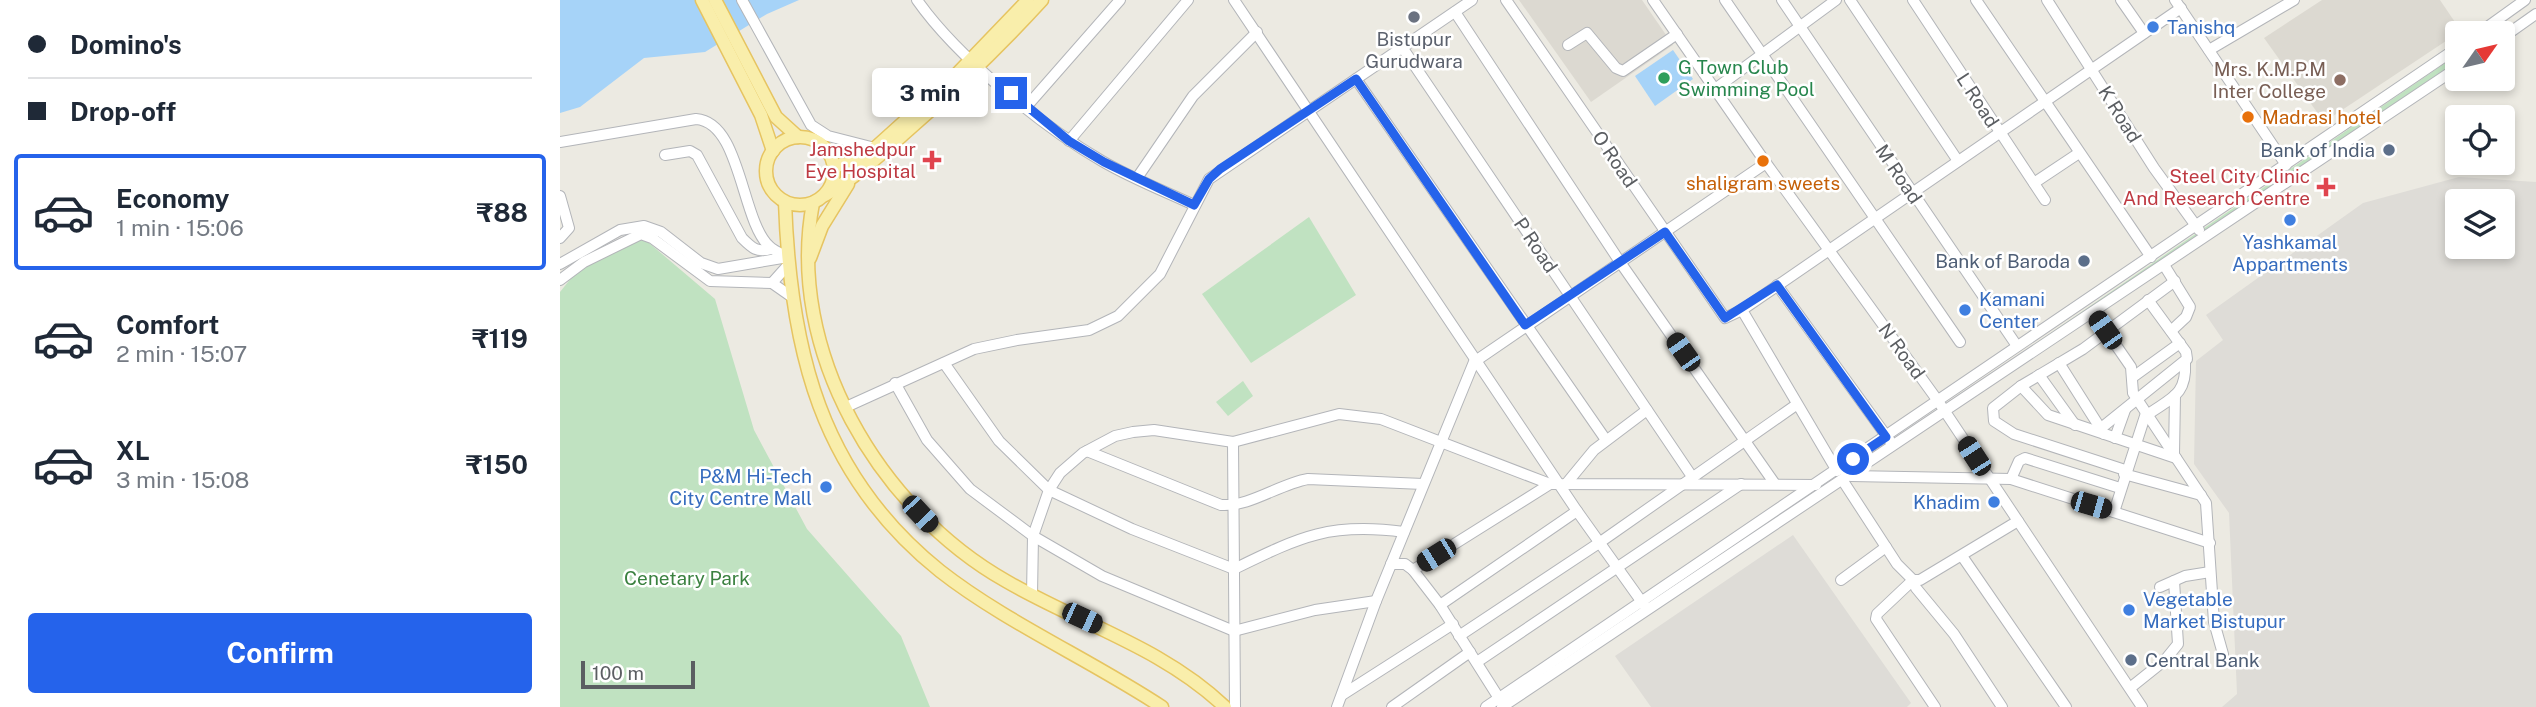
<!DOCTYPE html>
<meta charset="utf-8">
<style>
:root{--surface:#fff;--page:#f6f6f7;--text:#1f2937;--muted:#747a83;--line:#e0e1e3;--accent:#2563eb}
body{margin:0;font-family:"Public Sans",sans-serif;background:var(--page);color:var(--text);height:100vh;display:flex;flex-direction:column;font-size:26px;white-space:nowrap}
*{box-sizing:border-box;margin:0}
p{font-size:23px;color:var(--muted)}
.icon{flex:none;width:38px;height:38px;fill:none;stroke:currentColor;stroke-width:2;stroke-linecap:round;stroke-linejoin:round}
.map{position:relative;flex:1;overflow:hidden}
.side{display:flex;flex-direction:column;background:var(--surface);width:560px}
.side>*{flex:none}
.top-card{display:grid;align-content:center;height:154px;padding:0 28px;background:var(--surface)}
.needle{width:46px;rotate:56deg}
.buttons{position:absolute;left:1885px;top:21px;display:grid;gap:14px}
.buttons a{display:grid;place-items:center;width:70px;height:70px;border-radius:7px;background:var(--surface);box-shadow:0 4px 10px #0003;font-size:35px}
.scale{position:absolute;left:21px;bottom:18px;width:114px;box-sizing:border-box;padding-left:7px;border:4px solid #5b5e62;border-top:0;font-size:19px;line-height:24px;white-space:nowrap;color:#5b5e62;-webkit-text-stroke:5px #fff;paint-order:stroke}
.end{position:absolute;width:32px;height:32px;margin:-16px;border:9px solid #2563eb;background:#fff;box-shadow:0 0 0 4px #fff}
.from{border-radius:50%}
.bubble{position:absolute;height:49px;border-radius:7px;background:var(--surface);box-shadow:0 4px 10px #0003;font-size:23px;font-weight:700;line-height:49px;text-align:center}
.car{position:absolute;width:21px;height:42px;margin:-21px -10px;border-radius:9px;box-shadow:0 0 5px 2px #0007;background:linear-gradient(#222 24%,#8ab4d8 0 40%,#222 0 76%,#8ab4d8 0 86%,#222 0)}
.top-card b{display:flex;align-items:center;gap:24px;height:66px;font-size:26px}
.top-card b+b{border-top:2px solid var(--line)}
.top-card i{width:18px;height:18px;background:var(--text)}
ul{padding:0;list-style:none}
li{display:flex;align-items:center;gap:21px;height:116px;margin:0 14px 10px;padding:0 14px;border:4px solid transparent;border-radius:7px}
li div{flex:1}
li b{display:block;font-size:26px}
li em{font-style:normal;font-weight:700}
li.selected{border-color:var(--accent)}
li>.icon{width:63px;height:63px;stroke-width:1.5}
.primary-button{display:flex;gap:14px;margin-top:auto;padding:14px 28px}
.primary-button a{flex:1;height:80px;border-radius:7px;background:var(--accent);color:#fff;font-size:28px;font-weight:700;line-height:80px;text-align:center}
main{display:flex;flex:1;min-height:0}
.map>svg:first-child{display:block}
.industrial{fill:#dedcd7;fill-rule:evenodd}
.education{fill:#dcd9d1}
.green{fill:#c0e2c1}
.water{fill:#a6d3f8}
.lines{fill:none;stroke-linecap:round;stroke-linejoin:round}
.minor-casing{stroke:#b3b5b9;stroke-width:12}
.major-casing{stroke:#e6c461;stroke-width:15}
.minor{stroke:#fff;stroke-width:10}
.major{stroke:#f9eeab;stroke-width:12}
.route{stroke:#2563eb;stroke-width:9}
.worship-dot{fill:#6b7280;stroke:#fff;stroke-width:2.5}
.shop-dot{fill:#3f7fe0;stroke:#fff;stroke-width:2.5}
.leisure-dot{fill:#2e9e5b;stroke:#fff;stroke-width:2.5}
.education-dot{fill:#8d6e63;stroke:#fff;stroke-width:2.5}
.food-dot{fill:#e8710a;stroke:#fff;stroke-width:2.5}
.service-dot{fill:#5c6f8a;stroke:#fff;stroke-width:2.5}
.health-dot{fill:#e0444e;stroke:#fff;stroke-width:2.5}
.labels{text-anchor:middle;stroke-width:5;stroke-linejoin:round;paint-order:stroke}
.shop-label{font-size:19px;fill:#366cbe;stroke:#fff;text-anchor:start}
.worship-label{font-size:19px;fill:#5b616d;stroke:#fff}
.leisure-label{font-size:19px;fill:#27864d;stroke:#fff;text-anchor:start}
.education-label{font-size:19px;fill:#785e54;stroke:#fff;text-anchor:end}
.street-label{font-size:19px;fill:#5b5e62;stroke:#fff}
.food-label{font-size:19px;fill:#c56008;stroke:#fff;text-anchor:start}
.health-label{font-size:19px;fill:#be3a42;stroke:#fff;text-anchor:end}
.service-label{font-size:19px;fill:#4e5e75;stroke:#fff;text-anchor:end}
.park-label{font-size:19px;fill:#3b8140;stroke:#fff}
</style>
<main>
<section class="side">
<div class="top-card">
<b><i class="from"></i>Domino's</b>
<b><i></i>Drop-off</b>
</div>
<ul>
<li class="selected"><svg class="icon" aria-label="car" viewBox="0 0 24 24"><path d="M5 17H2v-5l4-1 3-4h7l3 4 3 1v5h-3M9 17h6M6 11h13"/><circle cx="7" cy="17" r="2"/><circle cx="17" cy="17" r="2"/></svg><div><b>Economy</b><p>1 min · 15:06</p></div><em>₹88</em></li>
<li><svg class="icon" aria-label="car" viewBox="0 0 24 24"><path d="M5 17H2v-5l4-1 3-4h7l3 4 3 1v5h-3M9 17h6M6 11h13"/><circle cx="7" cy="17" r="2"/><circle cx="17" cy="17" r="2"/></svg><div><b>Comfort</b><p>2 min · 15:07</p></div><em>₹119</em></li>
<li><svg class="icon" aria-label="car" viewBox="0 0 24 24"><path d="M5 17H2v-5l4-1 3-4h7l3 4 3 1v5h-3M9 17h6M6 11h13"/><circle cx="7" cy="17" r="2"/><circle cx="17" cy="17" r="2"/></svg><div><b>XL</b><p>3 min · 15:08</p></div><em>₹150</em></li>
</ul>
<div class="primary-button"><a>Confirm</a></div>
</section>
<div class="map">
<svg width="1976" height="707" viewBox="0 0 1976 707">
<rect width="100%" height="100%" fill="#eceae2"/>
<!-- industrial -->
<g class="industrial">
<path d="M1899,177L1976,182V707H1662L1677,694L1669,513L1634,464L1636,361L1663,340L1646,315L1803,203ZM1897,201H1942V247H1897Z"/>
<path d="M1233,535L1351,703L1347,707H1091L1055,656Z"/>
</g>
<!-- education -->
<g class="education">
<path d="M959,0H1082L1113,45L1031,102Z"/>
<path d="M1762,0H1880L1901,31L1764,122L1704,38Z"/>
</g>
<!-- green -->
<g class="green">
<path d="M1897,55V62L1389,407L1387,404Z"/>
<path d="M749,217L796,295L691,363L642,294Z"/>
<path d="M82,237L155,299L194,430L247,529L341,636L370,707H0V292L16,272Z"/>
<path d="M683,381L693,396L668,416L656,402Z"/>
</g>
<!-- water -->
<g class="water">
<path d="M0,0H239L207,14L145,52L84,58L20,107L0,113Z"/>
<path d="M1113,50L1133,79L1095,106L1075,76Z"/>
</g>
<g class="lines">
<defs>
<g id="minor">
<path d="M182,0L251,125L268,136L315,148"/>
<path d="M357,0C397,57 482,126 542,161C571,178 604,191 634,205"/>
<path d="M674,0L1017,511L1084,605"/>
<path d="M946,0L1165,318L1182,310L1621,8"/>
<path d="M1093,0L1206,163L1378,401L1582,707"/>
<path d="M1165,0L1400,342"/>
<path d="M1222,0L1457,346"/>
<path d="M1290,0L1398,161"/>
<path d="M1353,0L1485,200"/>
<path d="M1416,0L1591,257"/>
<path d="M1487,0L1594,168L1639,230"/>
<path d="M1561,0L1584,33"/>
<path d="M1615,0L1726,165"/>
<path d="M895,12L1060,262L1215,484"/>
<path d="M1919,33L1965,0"/>
<path d="M1942,38L1976,14"/>
<path d="M1008,45L1027,33L1056,68L1063,71L1117,34"/>
<path d="M842,47L1133,478"/>
<path d="M1649,50L1734,0"/>
<path d="M796,79L1046,440"/>
<path d="M1155,89L1276,0"/>
<path d="M467,106L560,0"/>
<path d="M509,141L628,0"/>
<path d="M0,142L136,119C181,122 181,220 209,246C214,251 222,254 228,257"/>
<path d="M105,155L130,151L137,155L182,238C192,248 197,253 211,249"/>
<path d="M577,178L633,96L697,32"/>
<path d="M1474,183L1519,153"/>
<path d="M0,196L9,228L0,238"/>
<path d="M0,264L60,230L84,226L101,232L141,263L158,269L228,257"/>
<path d="M1604,265L1630,307L1626,317L1611,331"/>
<path d="M0,280L24,262L81,234L92,238L150,281L212,283L232,297"/>
<path d="M212,283L229,264"/>
<path d="M1217,285L1330,441"/>
<path d="M1182,310L1277,471"/>
<path d="M1533,312L1571,367L1573,393L1646,503L1654,622L1663,654"/>
<path d="M384,363L439,441L489,490L572,529L674,569C740,537 769,522 844,532"/>
<path d="M1499,363L1544,434"/>
<path d="M1479,375L1515,425"/>
<path d="M1573,377L1620,343"/>
<path d="M335,383L367,440L410,489L473,536L542,576L674,631L755,610L816,601"/>
<path d="M1461,386L1488,415L1616,458"/>
<path d="M286,407L414,349L457,340L529,330L558,316L600,274L649,179L912,0"/>
<path d="M1587,415C1611,398 1627,395 1625,363"/>
<path d="M1540,429L1627,359L1626,352L1588,300"/>
<path d="M1555,438L1565,410"/>
<path d="M673,442L675,707"/>
<path d="M527,451L661,505C690,507 719,484 748,479L863,484"/>
<path d="M1614,454L1615,395"/>
<path d="M1565,470L1454,434L1434,421L1433,408L1461,386L1523,349L1615,281"/>
<path d="M1564,474L1641,495"/>
<path d="M1291,476L1451,479L1650,543"/>
<path d="M1451,479L1459,461L1465,458L1560,488"/>
<path d="M1283,481L1337,564L1353,580H1360L1458,521"/>
<path d="M1006,484L1034,450L1087,410"/>
<path d="M1554,512L1586,413"/>
<path d="M1402,556L1506,707"/>
<path d="M831,564H845L853,570L990,484"/>
<path d="M853,570L880,605L942,703"/>
<path d="M1281,580L1326,547"/>
<path d="M1600,587L1625,576L1650,572"/>
<path d="M472,595L473,536L489,490L500,473L523,453L555,436L573,432L594,430L673,442L779,414L821,419L990,484L1256,485"/>
<path d="M880,605L1017,511"/>
<path d="M899,636L1039,543L1236,405"/>
<path d="M917,662L1181,484"/>
<path d="M1570,688L1605,660L1618,644L1614,581"/>
<path d="M782,695L893,624"/>
<path d="M777,707L816,601L914,362L1206,163"/>
<path d="M832,707L910,652"/>
<path d="M926,707L1897,48"/>
<path d="M942,707L1897,68"/>
<path d="M1375,707L1316,619L1317,614L1353,580L1356,588L1394,634L1442,707"/>
</g>
<g id="major">
<path d="M142,0L201,115L213,151"/>
<path d="M155,0L216,117L238,137"/>
<circle cx="240" cy="171" r="34"/>
<path d="M274,166L293,163L315,148L397,74L468,0"/>
<path d="M265,195C295,178 320,155 346,132C394,90 439,47 482,0"/>
<path d="M225,202C230,349 260,475 380,571C445,622 531,660 602,707"/>
<path d="M253,203C225,350 319,509 446,581C520,624 602,647 665,707"/>
<path d="M250,258L262,226L288,184"/>
</g>
</defs>
<!-- minor casing -->
<use href="#minor" class="minor-casing"/>
<!-- major casing -->
<use href="#major" class="major-casing"/>
<!-- minor -->
<use href="#minor" class="minor"/>
<!-- major -->
<use href="#major" class="major"/>
</g>
<g class="lines">
<!-- route -->
<path class="route" d="M451,93L509,141L544,162L634,205L649,179L660,169L796,79L965,325L1105,232L1165,318L1217,285L1326,437L1293,459"/>
</g>
<!-- markers -->
<circle class="worship-dot" cx="854" cy="17" r="7"/>
<g class="shop-dot">
<circle cx="1593" cy="27" r="7"/>
<circle cx="1730" cy="220" r="7"/>
<circle cx="1405" cy="310" r="7"/>
<circle cx="266" cy="487" r="7"/>
<circle cx="1434" cy="502" r="7"/>
<circle cx="1569" cy="610" r="7"/>
</g>
<circle class="leisure-dot" cx="1104" cy="78" r="7"/>
<circle class="education-dot" cx="1780" cy="80" r="7"/>
<g class="food-dot">
<circle cx="1688" cy="117" r="7"/>
<circle cx="1203" cy="161" r="7"/>
</g>
<g class="service-dot">
<circle cx="1829" cy="150" r="7"/>
<circle cx="1524" cy="261" r="7"/>
<circle cx="1571" cy="660" r="7"/>
</g>
<g class="health-dot">
<path d="M368.5 149.5h7v7h7v7h-7v7h-7v-7h-7v-7h7z"/>
<path d="M1762.5 176.5h7v7h7v7h-7v7h-7v-7h-7v-7h7z"/>
</g>
<g class="labels">
<!-- shop labels -->
<g class="shop-label">
<text x="1607" y="34">Tanishq</text>
<text x="1730" y="249" text-anchor="middle">Yashkamal<tspan x="1730" dy="22">Appartments</tspan></text>
<text x="1419" y="306">Kamani<tspan x="1419" dy="22">Center</tspan></text>
<text x="252" y="483" text-anchor="end">P&amp;M Hi-Tech<tspan x="252" dy="22">City Centre Mall</tspan></text>
<text x="1420" y="509" text-anchor="end">Khadim</text>
<text x="1583" y="606">Vegetable<tspan x="1583" dy="22">Market Bistupur</tspan></text>
</g>
<!-- worship labels -->
<g class="worship-label">
<text x="854" y="46">Bistupur<tspan x="854" dy="22">Gurudwara</tspan></text>
</g>
<!-- leisure labels -->
<g class="leisure-label">
<text x="1118" y="74">G Town Club<tspan x="1118" dy="22">Swimming Pool</tspan></text>
</g>
<!-- education labels -->
<g class="education-label">
<text x="1766" y="76">Mrs. K.M.P.M<tspan x="1766" dy="22">Inter College</tspan></text>
</g>
<!-- street labels -->
<g class="street-label">
<text transform="translate(1418 100) rotate(57)" y="7">L Road</text>
<text transform="translate(1560 114) rotate(58)" y="7">K Road</text>
<text transform="translate(1055 159) rotate(56)" y="7">O Road</text>
<text transform="translate(1339 174) rotate(56)" y="7">M Road</text>
<text transform="translate(976 245) rotate(56)" y="7">P Road</text>
<text transform="translate(1342 351) rotate(54)" y="7">N Road</text>
</g>
<!-- food labels -->
<g class="food-label">
<text x="1702" y="124">Madrasi hotel</text>
<text x="1203" y="190" text-anchor="middle">shaligram sweets</text>
</g>
<!-- health labels -->
<g class="health-label">
<text x="356" y="156">Jamshedpur<tspan x="356" dy="22">Eye Hospital</tspan></text>
<text x="1750" y="183">Steel City Clinic<tspan x="1750" dy="22">And Research Centre</tspan></text>
</g>
<!-- service labels -->
<g class="service-label">
<text x="1815" y="157">Bank of India</text>
<text x="1510" y="268">Bank of Baroda</text>
<text x="1585" y="667" text-anchor="start">Central Bank</text>
</g>
<!-- park labels -->
<g class="park-label">
<text x="127" y="585">Cenetary Park</text>
</g>
</g>
</svg>
<div class="buttons">
<a><svg class="needle" viewBox="-14 -14 28 28"><path d="M0-13l5 13h-10z" fill="#e53935"/><path d="M0 13l5-13h-10z" fill="#747a83"/></svg></a>
<a><svg class="icon" aria-label="locate" viewBox="0 0 24 24"><circle cx="12" cy="12" r="6"/><path d="M12 2v4M12 18v4M2 12h4M18 12h4"/></svg></a>
<a><svg class="icon" aria-label="layers" viewBox="0 0 24 24"><path d="M12 4l9 5-9 5-9-5zM3 14l9 5 9-5"/></svg></a>
</div>
<div class="scale">100 m</div>
<i class="end from" style="left:1293px;top:459px"></i>
<i class="end" style="left:451px;top:93px"></i>
<div class="bubble" style="left:312px;top:68px;width:116px">3 min</div>
<i class="car" style="left:1545px;top:330px;rotate:325deg"></i>
<i class="car" style="left:1123px;top:352px;rotate:325deg"></i>
<i class="car" style="left:1414px;top:456px;rotate:327deg"></i>
<i class="car" style="left:1531px;top:505px;rotate:106deg"></i>
<i class="car" style="left:360px;top:514px;rotate:137deg"></i>
<i class="car" style="left:876px;top:555px;rotate:238deg"></i>
<i class="car" style="left:522px;top:618px;rotate:115deg"></i>
</div>
</main>
